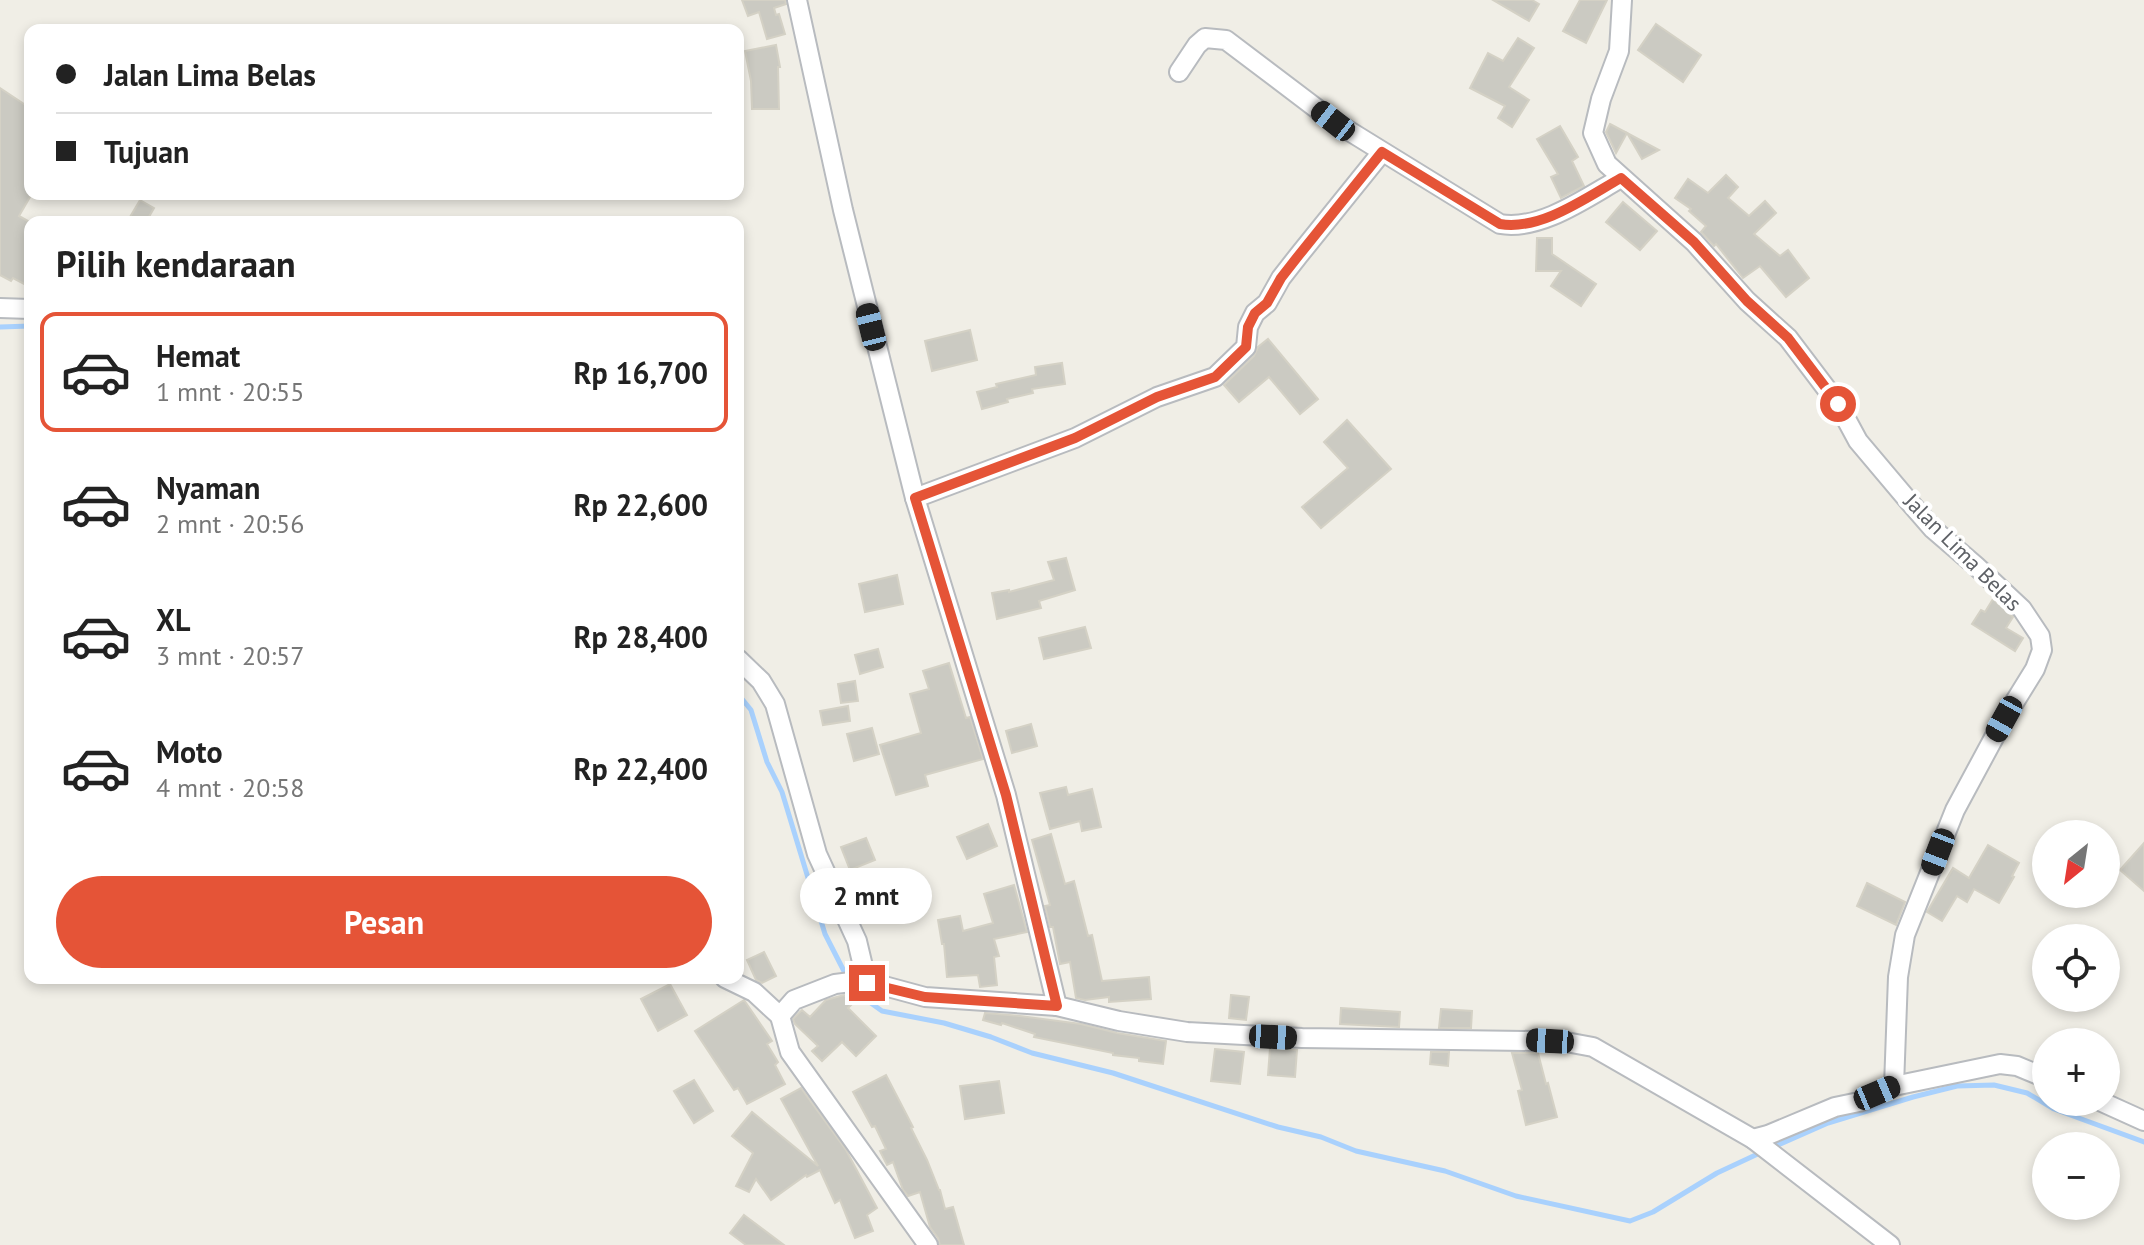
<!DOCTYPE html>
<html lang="id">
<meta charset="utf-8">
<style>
:root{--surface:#fff;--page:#f2f2f2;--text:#222;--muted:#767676;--line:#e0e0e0;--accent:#e55437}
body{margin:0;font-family:"PT Sans",sans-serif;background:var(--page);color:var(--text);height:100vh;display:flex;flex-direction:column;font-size:30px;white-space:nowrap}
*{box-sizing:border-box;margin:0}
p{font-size:26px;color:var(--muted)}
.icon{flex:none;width:44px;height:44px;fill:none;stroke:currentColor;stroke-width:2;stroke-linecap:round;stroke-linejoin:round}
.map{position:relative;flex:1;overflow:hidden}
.panel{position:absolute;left:24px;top:216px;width:720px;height:768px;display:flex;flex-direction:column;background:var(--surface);border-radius:16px;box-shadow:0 4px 12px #0003}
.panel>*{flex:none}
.hud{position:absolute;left:24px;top:24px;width:720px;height:176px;border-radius:16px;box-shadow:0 4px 12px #0003;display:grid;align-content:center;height:176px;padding:0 32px;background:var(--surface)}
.needle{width:52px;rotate:210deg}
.buttons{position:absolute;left:2032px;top:820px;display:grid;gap:16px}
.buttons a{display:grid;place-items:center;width:88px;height:88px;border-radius:50%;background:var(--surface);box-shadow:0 4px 12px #0003;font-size:40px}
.end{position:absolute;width:36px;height:36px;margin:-18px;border:10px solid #e55437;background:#fff;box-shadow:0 0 0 4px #fff}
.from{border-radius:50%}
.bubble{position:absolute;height:56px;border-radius:28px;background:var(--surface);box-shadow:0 4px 12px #0003;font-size:26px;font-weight:700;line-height:56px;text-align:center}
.car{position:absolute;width:24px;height:48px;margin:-24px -12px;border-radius:10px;box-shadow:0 0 6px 2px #0007;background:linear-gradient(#222 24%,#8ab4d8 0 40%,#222 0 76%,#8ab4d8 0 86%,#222 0)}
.hud b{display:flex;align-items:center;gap:28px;height:76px;font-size:30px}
.hud b+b{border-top:2px solid var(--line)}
.hud i{width:20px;height:20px;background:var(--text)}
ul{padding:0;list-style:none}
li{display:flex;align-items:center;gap:24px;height:120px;margin:0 16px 12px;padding:0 16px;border:4px solid transparent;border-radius:16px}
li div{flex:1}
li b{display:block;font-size:30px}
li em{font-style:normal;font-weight:700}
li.active{border-color:var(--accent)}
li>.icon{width:72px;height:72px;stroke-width:1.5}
h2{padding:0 32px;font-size:36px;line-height:96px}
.action{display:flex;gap:16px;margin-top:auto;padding:16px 32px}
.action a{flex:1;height:92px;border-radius:48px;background:var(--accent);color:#fff;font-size:32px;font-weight:700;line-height:92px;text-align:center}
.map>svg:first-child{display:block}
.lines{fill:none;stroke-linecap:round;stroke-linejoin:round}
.stream{stroke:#a9d1fd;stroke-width:5}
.building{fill:#cbcac2;stroke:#d4d1c5;stroke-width:2}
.minor-casing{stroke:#b8bbbf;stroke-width:22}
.minor{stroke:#fff;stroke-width:18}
.route{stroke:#e55437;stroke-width:10}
.labels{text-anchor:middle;stroke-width:8;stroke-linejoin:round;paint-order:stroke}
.street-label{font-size:22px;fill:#5e6166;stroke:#fff}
</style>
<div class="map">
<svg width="2144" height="1245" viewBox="0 0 2144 1245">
<rect width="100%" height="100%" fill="#f0eee6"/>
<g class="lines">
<!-- stream -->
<g class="stream">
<path d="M0,327L30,326"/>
<path d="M738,694L751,710L767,762L782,792L825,934L848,979"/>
<path d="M852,988L854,991L882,1011L944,1023L991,1037L1032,1053L1113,1073L1278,1127L1321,1137L1356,1151L1445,1171L1516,1196L1630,1221L1653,1212L1717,1173L1762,1152"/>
<path d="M1771,1148L1828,1123L1913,1097L1957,1086L1994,1085L2027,1093L2054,1109L2144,1142"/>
</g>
</g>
<!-- building -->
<g class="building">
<path d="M742,0H785L786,4L774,8L776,15L779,14L785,34L767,39L759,12L748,16Z"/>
<path d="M1493,0H1532L1539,4L1529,21Z"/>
<path d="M1580,0H1607L1586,43L1563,31Z"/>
<path d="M1656,24L1701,55L1683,82L1638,50Z"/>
<path d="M1518,38L1534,48L1509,87L1529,100L1512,127L1498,118L1505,106L1470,88L1488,53L1503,61Z"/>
<path d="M776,45L780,67H778L779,109H752L751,81L745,51Z"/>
<path d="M0,88L30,108V197L19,216L30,222V287L13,278L11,281L0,275Z"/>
<path d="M1610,124L1627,133L1616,153L1606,132Z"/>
<path d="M1560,126L1578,157L1572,161L1584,186L1561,198L1551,177L1558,174L1537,139Z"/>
<path d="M1627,133L1659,150L1642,159Z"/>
<path d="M1726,175L1738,187L1728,198L1749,216L1765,201L1776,213L1754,234L1780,256L1788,250L1809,278L1786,297L1760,266L1743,278L1716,244L1714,246L1701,232L1706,226L1689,211L1691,209L1675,198L1688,179L1708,193Z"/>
<path d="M140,200L154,208L146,222H127Z"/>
<path d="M1623,202L1657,231L1640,250L1606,222Z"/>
<path d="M1537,238H1552V254L1596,284L1581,306L1551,286L1561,271H1536Z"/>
<path d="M970,330L977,360L932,371L925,341Z"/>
<path d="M1268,339L1318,399L1300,414L1269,377L1239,402L1224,385L1254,356L1258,347Z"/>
<path d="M1062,363L1065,384L1032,389L1033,393L1007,399L1008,402L982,409L977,392L997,387L996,384L1036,375L1035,367Z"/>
<path d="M1347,420L1391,469L1321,528L1302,507L1348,468L1324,442Z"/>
<path d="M1066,558L1075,590L1039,601L1041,608L997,619L992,593L1009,590V592L1054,580L1048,562Z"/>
<path d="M897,575L903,604L865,612L859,584Z"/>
<path d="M1993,599L2013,617L2006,628L2023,638L2015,651L1972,624L1981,610L1985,612Z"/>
<path d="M1085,627L1091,648L1044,659L1039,638Z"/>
<path d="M878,649L883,667L860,674L855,655Z"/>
<path d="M949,663L966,718L970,717L983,759L925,775L928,786L896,795L880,745L921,733L910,694L929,689L923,671Z"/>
<path d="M855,681L858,701L841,703L838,684Z"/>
<path d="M848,706L850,721L823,725L820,711Z"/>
<path d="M1031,724L1037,746L1012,753L1006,731Z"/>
<path d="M872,728L879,754L854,761L847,734Z"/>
<path d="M1066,787L1068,795L1092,789L1101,827L1082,831L1080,821L1050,829L1040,793Z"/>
<path d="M988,824L997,846L967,859L957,837Z"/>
<path d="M1051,834L1065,884L1074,881L1088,936L1092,935L1102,981L1149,977L1151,999L1109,1002V997L1085,1000L1076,998L1070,962L1060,964L1053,927H1050L1045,906L1050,905L1032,840Z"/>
<path d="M866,838L875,860L850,870L841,847Z"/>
<path d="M2144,843V891L2120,870Z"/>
<path d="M1988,845L2019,863L2012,876L2014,877L1999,903L1974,889L1967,902L1957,896L1942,921L1927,912L1953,868L1969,878Z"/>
<path d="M1867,883L1905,902L1896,925L1857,906Z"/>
<path d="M1014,885L1027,932L994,939L999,956L994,957L997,985L980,987L978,975L947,977L944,944H942L938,920L960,916L963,931L993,923L984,894Z"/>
<path d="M764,952L776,976L762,983L756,980L747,960Z"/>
<path d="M670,984L687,1015L658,1031L641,999Z"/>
<path d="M844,995L853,1003L848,1008L876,1036L856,1056L842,1042L822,1061L812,1051L818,1046L795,1024L793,1019L802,1010L810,1017L826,1000Z"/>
<path d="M1231,995L1249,997L1246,1020L1229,1018Z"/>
<path d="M744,1000L772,1041L767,1044L778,1062L775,1065L785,1084L747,1104L738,1088L734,1090L695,1031Z"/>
<path d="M1341,1008L1400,1012L1399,1027L1340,1024Z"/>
<path d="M1441,1009L1472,1011L1471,1028H1439Z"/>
<path d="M985,1013L1020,1016L1081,1024L1117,1033L1166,1041L1163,1064L1139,1061V1058L1113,1055V1053L1034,1037L1035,1034L1002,1023L1001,1025L983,1020Z"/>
<path d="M1270,1048L1297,1050L1295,1077L1268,1075Z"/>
<path d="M1215,1049L1244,1052L1240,1084L1211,1081Z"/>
<path d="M1431,1052H1449L1448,1066L1430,1064Z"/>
<path d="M1512,1053H1538L1546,1084L1548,1083L1557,1117L1526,1125L1518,1091L1522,1090Z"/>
<path d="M886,1075L913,1127L911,1128L927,1160L939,1190H940L945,1209L953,1207L964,1245H940L938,1238L930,1227L920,1192L908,1196L903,1190L893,1162L887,1165L880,1151L886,1149L875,1126L872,1127L853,1092Z"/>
<path d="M694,1080L713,1111L694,1123L674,1091Z"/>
<path d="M999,1081L1004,1113L965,1119L960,1086Z"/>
<path d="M801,1088L846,1150L877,1208L867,1215L873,1231L855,1238L840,1200L835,1203L820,1170L807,1177L806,1175L771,1200L756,1179L749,1192L736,1186L753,1153L732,1136L752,1112L818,1166L781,1099Z"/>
<path d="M744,1215L784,1245H746L730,1233Z"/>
</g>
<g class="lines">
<defs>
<g id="minor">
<path d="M797,0L843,210L915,498L1006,795L1057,1006"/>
<path d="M1622,0L1619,51L1601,99L1593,133L1607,164L1694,242L1747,301L1788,338L1838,404L1858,441L1912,505L1933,529L1976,566L2022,609L2040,636L2042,650L2035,669L2004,719L1955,810L1905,935L1898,977L1894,1086L1859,1102L1835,1107L1768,1135L1753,1139"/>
<path d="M1179,72L1197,45L1205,38L1226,40L1333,121L1500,224C1541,231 1587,197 1621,178"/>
<path d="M0,308L30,309"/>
<path d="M915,498L1075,438L1157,397L1215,377L1246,347L1248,327L1255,313L1267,303L1281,278L1299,255L1382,152"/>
<path d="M738,659L761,681L775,704L817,854L857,941L867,983"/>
<path d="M725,978L754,992L780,1016"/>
<path d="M1894,1086L2000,1064L2017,1066L2046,1078"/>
<path d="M2102,1102L2144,1121"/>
<path d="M928,1245L790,1052L780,1016L794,1000L835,984L851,982L888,987L925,997L1057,1006L1119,1021L1187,1032L1302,1038L1534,1041L1566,1042L1593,1047L1753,1139L1890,1245"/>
</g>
</defs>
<!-- minor casing -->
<use href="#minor" class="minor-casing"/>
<!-- minor -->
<use href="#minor" class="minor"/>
</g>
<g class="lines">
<!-- route -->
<path class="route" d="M867,983L925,997L1057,1006L1006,795L915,498L1075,438L1157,397L1215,377L1246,347L1248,327L1255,313L1267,303L1281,278L1299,255L1382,152L1500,224C1541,231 1587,197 1621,178L1694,242L1747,301L1788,338L1838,404"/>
</g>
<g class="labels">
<!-- street labels -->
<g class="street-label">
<text transform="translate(1963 552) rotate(45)" y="8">Jalan Lima Belas</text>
</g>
</g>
</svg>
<div class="buttons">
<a><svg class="needle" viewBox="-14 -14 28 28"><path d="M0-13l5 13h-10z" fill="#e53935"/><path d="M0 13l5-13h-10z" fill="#767676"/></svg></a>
<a><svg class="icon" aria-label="locate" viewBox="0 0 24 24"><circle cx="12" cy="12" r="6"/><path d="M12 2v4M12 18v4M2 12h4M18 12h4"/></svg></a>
<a>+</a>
<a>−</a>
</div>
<i class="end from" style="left:1838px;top:404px"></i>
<i class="end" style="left:867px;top:983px"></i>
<div class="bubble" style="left:800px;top:868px;width:132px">2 mnt</div>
<i class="car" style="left:1333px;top:121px;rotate:308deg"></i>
<i class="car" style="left:871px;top:327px;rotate:346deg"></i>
<i class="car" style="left:2004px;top:719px;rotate:209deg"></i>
<i class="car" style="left:1938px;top:852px;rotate:201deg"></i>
<i class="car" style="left:1273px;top:1037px;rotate:93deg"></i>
<i class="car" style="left:1550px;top:1041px;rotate:273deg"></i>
<i class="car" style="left:1877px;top:1093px;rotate:67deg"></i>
<div class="hud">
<b><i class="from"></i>Jalan Lima Belas</b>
<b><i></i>Tujuan</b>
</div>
<section class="panel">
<h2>Pilih kendaraan</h2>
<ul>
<li class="active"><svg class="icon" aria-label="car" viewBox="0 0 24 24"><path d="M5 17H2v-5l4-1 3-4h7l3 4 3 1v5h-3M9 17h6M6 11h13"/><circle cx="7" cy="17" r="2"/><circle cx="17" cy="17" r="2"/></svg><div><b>Hemat</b><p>1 mnt · 20:55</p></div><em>Rp 16,700</em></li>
<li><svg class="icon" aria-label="car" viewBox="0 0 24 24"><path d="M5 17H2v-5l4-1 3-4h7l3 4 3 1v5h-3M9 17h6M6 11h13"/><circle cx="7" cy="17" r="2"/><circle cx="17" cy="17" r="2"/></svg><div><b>Nyaman</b><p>2 mnt · 20:56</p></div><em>Rp 22,600</em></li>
<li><svg class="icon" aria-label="car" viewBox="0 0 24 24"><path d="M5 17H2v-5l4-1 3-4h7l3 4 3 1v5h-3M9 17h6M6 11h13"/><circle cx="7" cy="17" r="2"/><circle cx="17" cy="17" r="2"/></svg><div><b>XL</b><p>3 mnt · 20:57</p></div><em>Rp 28,400</em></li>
<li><svg class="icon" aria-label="car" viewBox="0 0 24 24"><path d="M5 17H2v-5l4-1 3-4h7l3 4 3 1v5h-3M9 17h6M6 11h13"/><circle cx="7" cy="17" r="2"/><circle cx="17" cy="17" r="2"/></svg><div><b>Moto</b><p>4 mnt · 20:58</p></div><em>Rp 22,400</em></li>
</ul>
<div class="action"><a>Pesan</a></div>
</section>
</div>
